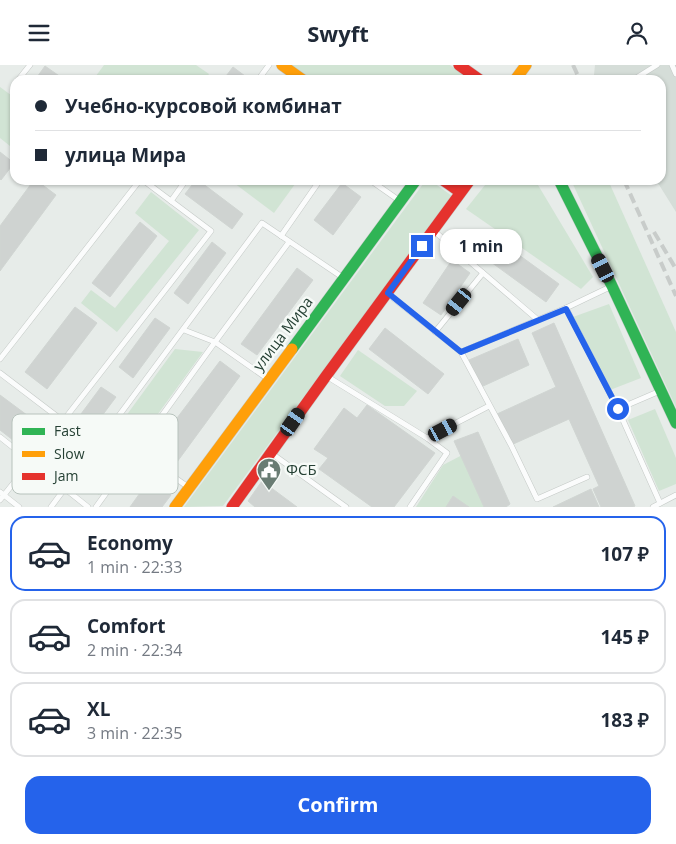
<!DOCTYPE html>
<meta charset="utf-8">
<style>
:root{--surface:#fff;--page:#f6f6f7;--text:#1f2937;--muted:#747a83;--line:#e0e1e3;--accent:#2563eb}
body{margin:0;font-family:"Open Sans",sans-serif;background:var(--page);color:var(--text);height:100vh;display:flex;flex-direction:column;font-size:19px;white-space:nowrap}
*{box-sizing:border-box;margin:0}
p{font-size:16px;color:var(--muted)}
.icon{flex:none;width:28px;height:28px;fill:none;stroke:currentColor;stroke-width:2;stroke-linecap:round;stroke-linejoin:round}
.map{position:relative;height:442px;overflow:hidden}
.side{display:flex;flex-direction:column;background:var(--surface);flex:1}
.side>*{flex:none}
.hud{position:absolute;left:10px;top:10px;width:656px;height:110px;border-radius:15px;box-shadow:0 1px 4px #0004;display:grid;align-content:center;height:110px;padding:0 25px;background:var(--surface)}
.end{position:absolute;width:22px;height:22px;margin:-11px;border:6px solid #2563eb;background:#fff;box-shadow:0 0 0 2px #fff}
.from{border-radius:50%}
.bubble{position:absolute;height:35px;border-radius:15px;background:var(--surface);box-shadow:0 1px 4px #0004;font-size:16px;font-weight:700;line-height:35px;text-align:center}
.car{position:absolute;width:15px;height:30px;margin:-15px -8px;border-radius:6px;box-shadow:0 0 4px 1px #0007;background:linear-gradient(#222 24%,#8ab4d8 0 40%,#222 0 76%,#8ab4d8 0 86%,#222 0)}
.hud b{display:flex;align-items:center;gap:18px;height:48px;font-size:19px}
.hud b+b{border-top:1px solid var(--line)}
.hud i{width:12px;height:12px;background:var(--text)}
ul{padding:9px 0 0;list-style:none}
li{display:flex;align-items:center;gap:15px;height:75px;margin:0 10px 8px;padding:0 15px;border:2px solid var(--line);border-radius:15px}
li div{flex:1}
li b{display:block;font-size:19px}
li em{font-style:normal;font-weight:700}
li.current{border-color:var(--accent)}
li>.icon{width:45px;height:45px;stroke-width:1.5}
.button{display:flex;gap:10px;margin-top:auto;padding:10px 25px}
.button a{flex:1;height:58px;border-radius:15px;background:var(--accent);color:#fff;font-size:20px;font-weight:700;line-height:58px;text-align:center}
header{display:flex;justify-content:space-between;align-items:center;height:65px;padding:0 25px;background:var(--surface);font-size:22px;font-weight:700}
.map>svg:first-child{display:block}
.built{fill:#d5ddd8}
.green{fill:#d1e4d4}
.building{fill:#cfd3d1;stroke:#d0d5d2}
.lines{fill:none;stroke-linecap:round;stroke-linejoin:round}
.lane-casing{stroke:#c4c9c6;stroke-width:6}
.fast-casing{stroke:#c3c9c6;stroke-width:12}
.slow-casing{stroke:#c3c9c6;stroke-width:12}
.jam-casing{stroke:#c3c9c6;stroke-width:12}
.lane{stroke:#fbfcfc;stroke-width:5}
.fast{stroke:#30b455;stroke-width:11}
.slow{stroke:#ff9f0a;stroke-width:11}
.jam{stroke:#e5322d;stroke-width:11}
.rail{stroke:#c8ccca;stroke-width:4;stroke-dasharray:10 5;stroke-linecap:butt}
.route{stroke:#2563eb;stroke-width:6}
.labels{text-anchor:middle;stroke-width:5;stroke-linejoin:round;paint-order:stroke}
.street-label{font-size:15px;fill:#254034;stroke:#f6faf7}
.poi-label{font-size:15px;fill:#254034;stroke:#f6faf7;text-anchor:start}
.key{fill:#f6faf7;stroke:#b7c2bc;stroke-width:1}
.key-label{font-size:14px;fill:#254034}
</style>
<header><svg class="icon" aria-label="menu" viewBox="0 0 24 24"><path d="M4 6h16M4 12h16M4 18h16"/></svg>Swyft<svg class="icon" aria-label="person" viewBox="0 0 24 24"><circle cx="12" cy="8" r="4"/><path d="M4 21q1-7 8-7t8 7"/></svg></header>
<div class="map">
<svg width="676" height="442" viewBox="0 0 676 442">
<rect width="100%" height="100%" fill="#e7ece9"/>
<!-- built -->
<path class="built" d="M595,0H676V147L656,115H661V15H597L594,10Z"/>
<!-- green -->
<g class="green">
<path d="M104,0H196L209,9L205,15H93Z"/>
<path d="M289,0H450L471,15H310Z"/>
<path d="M0,22L15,33V85L0,73Z"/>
<path d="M230,115H298L274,148Z"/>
<path d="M426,115H430L452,131L223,441L184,442Z"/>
<path d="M489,115H535L593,212L581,224L466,144Z"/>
<path d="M571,115H608L676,267V342Z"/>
<path d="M151,127L199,165L117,267L81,238L91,225L115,243L169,176L135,148Z"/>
<path d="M609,239L641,313L610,325L573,252Z"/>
<path d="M175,284L203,287L99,430L79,415Z"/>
<path d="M358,285L417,326L404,341H385L340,311Z"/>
<path d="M655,344L676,393V419L659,426L628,355Z"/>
<path d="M468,387L496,442H416L443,400Z"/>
</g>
<!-- building -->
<g class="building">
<path d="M45,1L65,15H35Z"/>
<path d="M233,2L249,14L248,15H223Z"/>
<path d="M0,87L14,98L1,115L0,114Z"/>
<path d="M34,115H36L56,130L0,206V161Z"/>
<path d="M196,115H198L243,149L232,164L185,129Z"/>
<path d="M342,118L361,132L333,170L314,155Z"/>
<path d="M140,157L157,171L110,232L92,218Z"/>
<path d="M497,174L559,219L546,237L484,192Z"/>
<path d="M212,177L226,188L188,239L174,228Z"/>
<path d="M452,195L470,208L441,250L423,238Z"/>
<path d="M297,203L313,215L257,290L241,279Z"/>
<path d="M75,242L97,258L47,324L25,307Z"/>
<path d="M155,253L170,263L133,313L119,302Z"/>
<path d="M554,258L635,441L633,442H601L593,424L599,421L569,354L511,380L497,349L556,322L532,268Z"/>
<path d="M385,263L444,309L428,329L369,284Z"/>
<path d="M518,274L529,300L481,322L469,295Z"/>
<path d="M220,296L240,311L177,397L156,381Z"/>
<path d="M101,322L116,332L72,391L58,380Z"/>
<path d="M0,330L35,356L18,379L0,365Z"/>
<path d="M367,340L435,388L394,442H372L319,404L328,393L314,384L344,343L357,353Z"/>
<path d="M478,367L510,439L506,442H484L454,376Z"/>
<path d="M150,414L171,430L162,442H130Z"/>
<path d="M262,416L297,442H255L248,436Z"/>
<path d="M591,424L599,442H553Z"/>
<path d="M453,431L469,442H446Z"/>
</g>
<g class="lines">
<defs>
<g id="lane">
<path d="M672,0L676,9"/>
<path d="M18,15L30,0"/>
<path d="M258,15L269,0"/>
<path d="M633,15L657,0"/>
<path d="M370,115L400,136"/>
<path d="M171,136L186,115"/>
<path d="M434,166L538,255"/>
<path d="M281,171L320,115"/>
<path d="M388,229L461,287L511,380L537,434L587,412"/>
<path d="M566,243L618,344L660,326"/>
<path d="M184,265L215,277L268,314"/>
<path d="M435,267L483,208"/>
<path d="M461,287L566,243L612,221"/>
<path d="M0,294L140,115"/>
<path d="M0,308L63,356"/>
<path d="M328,312L427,373"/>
<path d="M618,344L660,438"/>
<path d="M0,372L88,442"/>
<path d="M137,386L188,422"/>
<path d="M271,388L346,442"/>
<path d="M0,427L19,442"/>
<path d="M0,435L63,356L211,166L143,115"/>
<path d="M51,442L262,158L342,212"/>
<path d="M96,442L215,277L289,177"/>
<path d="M410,442L447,388L427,373L489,341"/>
<path d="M653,442L676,430"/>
</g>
<g id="fast">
<path d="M559,115L612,221L676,358"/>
<path d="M292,284L416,115"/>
</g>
<g id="slow">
<path d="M282,0L303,15"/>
<path d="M515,15L526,0"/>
<path d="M175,442L292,284"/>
</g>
<g id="jam">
<path d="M459,0L480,15"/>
<path d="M443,115L460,127"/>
<path d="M232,442L326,311L470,115"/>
</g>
</defs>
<!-- lane casing -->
<use href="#lane" class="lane-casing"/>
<!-- fast casing -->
<use href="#fast" class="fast-casing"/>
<!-- slow casing -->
<use href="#slow" class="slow-casing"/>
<!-- jam casing -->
<use href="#jam" class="jam-casing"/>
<!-- lane -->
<use href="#lane" class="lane"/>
<!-- fast -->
<use href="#fast" class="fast"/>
<!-- slow -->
<use href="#slow" class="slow"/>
<!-- jam -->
<use href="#jam" class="jam"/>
<!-- rail -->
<g class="rail">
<path d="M573,0L580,15"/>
<path d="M624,115L676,231"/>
<path d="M654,167L676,204"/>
</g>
</g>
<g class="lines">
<!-- route -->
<path class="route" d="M422,181L388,228L461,287L566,244L618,344"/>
</g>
<!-- icons -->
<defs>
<symbol id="civic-pin" viewBox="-11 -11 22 30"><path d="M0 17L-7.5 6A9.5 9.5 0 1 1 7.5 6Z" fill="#697c73" stroke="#f6faf7"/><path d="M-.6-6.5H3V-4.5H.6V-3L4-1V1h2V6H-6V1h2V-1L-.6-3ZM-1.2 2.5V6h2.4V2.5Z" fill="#fff"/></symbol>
</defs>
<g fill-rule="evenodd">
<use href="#civic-pin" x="255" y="391" width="28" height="38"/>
</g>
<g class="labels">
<!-- street labels -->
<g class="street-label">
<text transform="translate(283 269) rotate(-53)" y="5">улица Мира</text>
</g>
<!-- poi labels -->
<g class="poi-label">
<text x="286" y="410">ФСБ</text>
</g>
</g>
<!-- legend -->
<rect x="12" y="349" width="166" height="80" rx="8" class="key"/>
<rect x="22" y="363" width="23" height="7" fill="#30b455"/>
<rect x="22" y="386" width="23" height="6" fill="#ff9f0a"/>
<rect x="22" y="408" width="23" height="7" fill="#e5322d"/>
<g class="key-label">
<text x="54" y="371">Fast</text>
<text x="54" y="394">Slow</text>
<text x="54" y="416">Jam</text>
</g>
</svg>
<i class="end from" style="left:618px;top:344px"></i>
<i class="end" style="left:422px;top:181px"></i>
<div class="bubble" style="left:440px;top:164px;width:82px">1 min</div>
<i class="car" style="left:603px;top:203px;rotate:333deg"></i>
<i class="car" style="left:459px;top:237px;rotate:219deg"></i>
<i class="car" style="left:293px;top:357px;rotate:35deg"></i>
<i class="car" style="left:443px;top:365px;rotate:62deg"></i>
<div class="hud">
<b><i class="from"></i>Учебно-курсовой комбинат</b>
<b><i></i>улица Мира</b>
</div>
</div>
<section class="side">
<ul>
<li class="current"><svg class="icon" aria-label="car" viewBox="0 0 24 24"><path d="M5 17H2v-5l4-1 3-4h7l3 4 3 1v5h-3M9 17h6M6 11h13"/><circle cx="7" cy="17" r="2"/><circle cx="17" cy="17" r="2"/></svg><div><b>Economy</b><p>1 min · 22:33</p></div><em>107 ₽</em></li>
<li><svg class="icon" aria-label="car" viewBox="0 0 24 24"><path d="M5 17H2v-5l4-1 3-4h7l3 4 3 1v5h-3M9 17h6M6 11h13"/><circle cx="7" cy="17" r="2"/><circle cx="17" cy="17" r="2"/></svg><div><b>Comfort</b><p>2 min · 22:34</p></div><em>145 ₽</em></li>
<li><svg class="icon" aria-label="car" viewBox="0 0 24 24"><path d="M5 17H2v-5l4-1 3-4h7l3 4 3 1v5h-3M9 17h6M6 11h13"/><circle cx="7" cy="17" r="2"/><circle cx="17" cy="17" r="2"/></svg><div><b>XL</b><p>3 min · 22:35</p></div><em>183 ₽</em></li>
</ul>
<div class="button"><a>Confirm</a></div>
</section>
